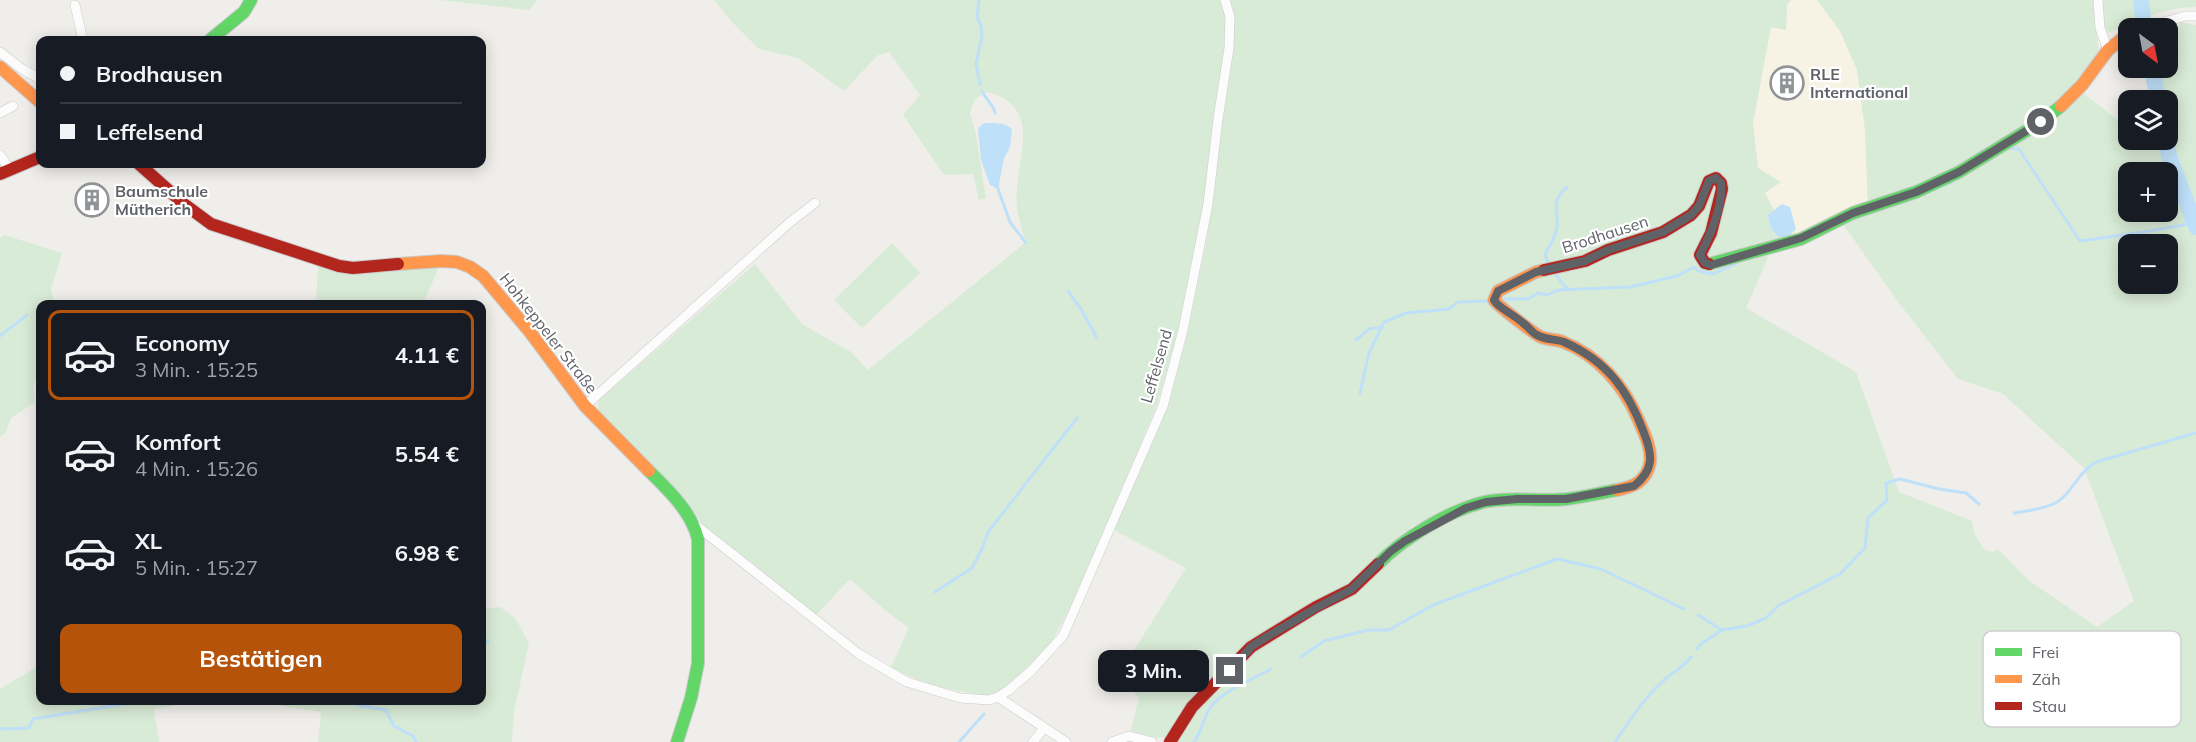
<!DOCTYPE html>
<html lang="de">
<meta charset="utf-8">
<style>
:root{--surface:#171b24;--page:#242831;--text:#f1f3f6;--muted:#9ea1a6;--line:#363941;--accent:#b45309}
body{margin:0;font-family:Mulish,sans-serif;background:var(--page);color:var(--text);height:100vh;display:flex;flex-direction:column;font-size:22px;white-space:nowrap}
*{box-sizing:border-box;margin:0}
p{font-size:20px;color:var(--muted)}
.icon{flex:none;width:33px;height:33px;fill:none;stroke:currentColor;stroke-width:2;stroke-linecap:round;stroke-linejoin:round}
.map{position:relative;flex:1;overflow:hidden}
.sheet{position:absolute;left:36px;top:300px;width:450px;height:405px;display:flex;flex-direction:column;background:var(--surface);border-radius:12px;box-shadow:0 3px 15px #0003}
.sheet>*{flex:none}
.banner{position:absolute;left:36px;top:36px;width:450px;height:132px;border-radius:12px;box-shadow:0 3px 15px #0003;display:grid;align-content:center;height:132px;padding:0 24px;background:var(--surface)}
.needle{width:39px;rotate:148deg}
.fabs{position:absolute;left:2118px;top:18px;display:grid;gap:12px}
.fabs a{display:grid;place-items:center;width:60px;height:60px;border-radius:12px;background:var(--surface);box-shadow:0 3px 15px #0003;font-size:30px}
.end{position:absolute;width:27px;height:27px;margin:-14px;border:8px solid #5f6368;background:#fff;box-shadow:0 0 0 3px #fff}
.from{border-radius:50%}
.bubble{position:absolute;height:42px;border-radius:12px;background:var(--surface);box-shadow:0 3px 15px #0003;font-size:20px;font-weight:700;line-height:42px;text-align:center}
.banner b{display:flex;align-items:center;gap:21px;height:57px;font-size:22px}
.banner b+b{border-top:2px solid var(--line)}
.banner i{width:15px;height:15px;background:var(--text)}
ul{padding:10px 0 0;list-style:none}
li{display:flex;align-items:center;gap:18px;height:90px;margin:0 12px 9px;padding:0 12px;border:3px solid transparent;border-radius:12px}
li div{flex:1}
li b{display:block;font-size:22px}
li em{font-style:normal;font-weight:700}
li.selected{border-color:var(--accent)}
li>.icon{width:54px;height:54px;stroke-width:1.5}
.cta{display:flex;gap:12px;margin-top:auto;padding:12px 24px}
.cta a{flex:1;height:69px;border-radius:12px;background:var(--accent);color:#fff;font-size:24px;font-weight:700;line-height:69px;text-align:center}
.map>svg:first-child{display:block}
.commercial{fill:#f7f3e4}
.green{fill:#d8ebd6;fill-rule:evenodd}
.water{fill:#bfe0f9}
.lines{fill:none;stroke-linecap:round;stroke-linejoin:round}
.stream{stroke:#bfe0f9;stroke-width:3}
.river{stroke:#bfe0f9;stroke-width:16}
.street-casing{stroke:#cbcccc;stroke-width:10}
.fast-casing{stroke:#cacacb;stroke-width:14}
.slow-casing{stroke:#cacacb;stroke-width:14}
.jam-casing{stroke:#cacacb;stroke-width:14}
.street{stroke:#fdfcfc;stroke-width:9}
.fast{stroke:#63d668;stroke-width:12}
.slow{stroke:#ff974d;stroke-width:12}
.jam{stroke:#b3261e;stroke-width:12}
.route{stroke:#5f6368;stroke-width:8}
.labels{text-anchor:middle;stroke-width:4.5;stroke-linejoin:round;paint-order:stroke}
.poi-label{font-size:16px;font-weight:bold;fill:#5f6368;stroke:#fff;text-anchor:start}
.street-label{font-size:16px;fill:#5f6368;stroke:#fff}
.key{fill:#fff;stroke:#cfd0d2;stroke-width:1.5}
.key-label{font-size:16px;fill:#5f6368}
</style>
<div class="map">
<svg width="2196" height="742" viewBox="0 0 2196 742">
<rect width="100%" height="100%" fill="#efeeea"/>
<!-- commercial -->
<path class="commercial" d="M1791,0H1817L1840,31L1857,70L1865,130L1868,209L1781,241L1782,237L1787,236L1796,229L1790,207H1776L1774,210L1765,192L1781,182L1758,168L1753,123L1771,27L1786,30L1787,5Z"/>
<!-- green -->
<g class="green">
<path d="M440,0H537L529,10Z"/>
<path d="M714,0H1791L1787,5L1786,30L1771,27L1753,123L1758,168L1781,182L1765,193L1774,210L1768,216L1773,234L1782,237L1781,241L1772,248L1746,308L1856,372L1899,492L1972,521L1974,533L1984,550L1993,552L1998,549L2028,580L2097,627L2134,601L2084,468L2003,394L1958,379L1899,303L1840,220L1868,208L1865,130L1857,70L1840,31L1817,0H2093L2099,54L2075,87L2128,128V140H2168V100H2166L2160,68H2168V29L2179,26L2180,22L2196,25V742H1177L1184,726L1245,645L1181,711L1173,732L1165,737L1157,738L1131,731L1139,697L1117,677L1186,568L1114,530L1168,407L1188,330L1208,234L1200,229L1179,329L1157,405L1076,596L1049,647L998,693L986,696L935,686L890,669L909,628L886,611L850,579L816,615L702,524L687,503L598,413L599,400L755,264L802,324L851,352L868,370L1025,243C1023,231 1018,219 1017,207C1012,164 1048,108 987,92L975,99L970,112L976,135L986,198L979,200L973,174L944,175L903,115L920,95L889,52L878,55L844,91L798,58L759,49L731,21ZM2128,172H2168V212H2128ZM2128,244H2168V284H2128ZM1417,522L1395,555L1366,585L1359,579L1388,548Z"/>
<path d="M2101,0H2196V7C2167,7 2134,20 2109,33L2103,27Z"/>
<path d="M4,235L62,253L51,290L55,304H40V363L33,387L35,402L11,418L6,432L0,437V238Z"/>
<path d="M892,243L920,273L862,328L834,300Z"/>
<path d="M318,265H440L423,304H316Z"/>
<path d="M500,607L515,618L529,643L514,712L512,742H318L321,712L283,706L276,701L482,700V609Z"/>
<path d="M40,665V700L196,701L154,709L159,742H0V689Z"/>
</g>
<!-- water -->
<g class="water">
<path d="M984,123C994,123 1005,122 1012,129L1010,147L1004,158L998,189L990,185L981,160L978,128Z"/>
<path d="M1782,204L1790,207L1796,229C1780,247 1770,233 1768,215Z"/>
</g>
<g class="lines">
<!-- stream -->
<g class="stream">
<path d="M979,0L977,17L981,25L982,36L976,64L980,84"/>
<path d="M982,91C986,100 993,104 995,113"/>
<path d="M2008,148L2019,149L2080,241L2137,233L2195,223"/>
<path d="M997,186L1010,222L1026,243"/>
<path d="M1935,189L1954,181"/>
<path d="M1549,264L1545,255C1549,246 1556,237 1557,227C1558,210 1551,201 1567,187"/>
<path d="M1554,273L1568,290"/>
<path d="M1068,291L1081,309L1097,338"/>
<path d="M1505,299H1528L1538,293L1547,295L1558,290L1630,287L1677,276L1694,267L1698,271L1713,274L1735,264"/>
<path d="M0,336L27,315"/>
<path d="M1356,340L1369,329L1382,327"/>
<path d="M1360,393L1369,353L1384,322L1406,313L1449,309L1458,302L1486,301"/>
<path d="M2014,513C2026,511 2051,508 2060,500C2074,489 2078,473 2096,462L2196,433"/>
<path d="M935,592L972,568L982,549L988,532L1077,418"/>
<path d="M1698,615L1722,630L1747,626L1766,618L1778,606L1840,574L1865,548L1868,518L1887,500L1886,483L1900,479L1939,489L1966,493L1979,504"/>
<path d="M482,643L488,641"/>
<path d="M1697,649L1701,644L1722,630"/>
<path d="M1301,657L1324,641L1368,630H1389L1433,605L1557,559L1601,569L1684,609"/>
<path d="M355,700L357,705L386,710L394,726L413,736L416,741"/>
<path d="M0,729L29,728L33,719L149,700"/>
<path d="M959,742L984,714"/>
<path d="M1194,742C1202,731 1204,717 1210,708C1223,690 1252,680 1271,669"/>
<path d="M1615,742C1629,721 1643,700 1662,682C1671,673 1683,668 1691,657"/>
</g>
<!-- river -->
<g class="river">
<path d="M2141,0L2144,28"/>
<path d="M2152,68L2158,100"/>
<path d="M2166,140L2169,156L2196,227"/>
</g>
<defs>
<g id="street">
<path d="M2098,0L2100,28L2108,50"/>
<path d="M75,5L83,40"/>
<path d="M2143,28L2185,16H2196"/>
<path d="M0,52L22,69L40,79"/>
<path d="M0,113L13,106"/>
<path d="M0,155L10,170"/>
<path d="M585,406L789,223L815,203"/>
<path d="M693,523L859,654L907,682L960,698L989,700L998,697L1009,690L1031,671L1063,636L1163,406L1183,330L1208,204L1218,119L1229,48L1230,17L1225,0"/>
<path d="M998,697L1066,742"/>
<path d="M1033,742L1044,728"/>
<path d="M1112,742L1129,736L1152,742"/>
</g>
<g id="fast">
<path d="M210,40L244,12L251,0"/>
<path d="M1709,264L1801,239L1853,213L1916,192L1959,172L2041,122L2061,106"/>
<path d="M649,471C669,491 691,511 698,539V663L691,698L677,742"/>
<path d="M1378,564C1404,538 1448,511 1484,502C1512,496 1540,502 1567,499C1584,497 1600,493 1617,490"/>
</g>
<g id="slow">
<path d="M0,67L40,102"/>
<path d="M2061,106L2082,85L2108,50L2128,34"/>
<path d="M398,264L441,261L457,262L470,267L483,276L530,332L585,406L649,471"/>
<path d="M1544,270L1536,272L1498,291L1494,300C1498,306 1535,334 1541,337C1548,340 1556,339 1563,342C1598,355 1624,386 1638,419C1644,433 1652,448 1650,463C1646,482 1633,487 1617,490"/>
</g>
<g id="jam">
<path d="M139,164L184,204L211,224L339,266L353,268L398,264"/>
<path d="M0,174L40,157"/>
<path d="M1544,270L1585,261L1608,250L1663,232L1691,215L1699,206L1709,181L1716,178L1721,183L1722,189L1711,233L1700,255L1705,263L1709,264"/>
<path d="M1170,742L1192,707L1251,647L1316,607L1352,589L1378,564"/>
</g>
</defs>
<!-- street casing -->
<use href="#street" class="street-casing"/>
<!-- fast casing -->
<use href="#fast" class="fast-casing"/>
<!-- slow casing -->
<use href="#slow" class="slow-casing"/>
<!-- jam casing -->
<use href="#jam" class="jam-casing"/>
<!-- street -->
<use href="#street" class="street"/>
<!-- fast -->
<use href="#fast" class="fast"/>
<!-- slow -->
<use href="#slow" class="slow"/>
<!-- jam -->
<use href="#jam" class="jam"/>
</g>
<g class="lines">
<!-- route -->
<path class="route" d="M1230,671L1251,647L1260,641L1316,608L1352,589L1391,551L1405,541L1466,508L1486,502L1517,499H1566L1634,486C1654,470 1653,456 1644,433C1628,390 1607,361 1564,342C1556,339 1545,340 1537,335C1532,333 1528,326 1523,323C1515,316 1505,311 1497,304L1494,300L1498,291L1536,272L1585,261L1608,250L1663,232L1691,215L1699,206L1709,181L1716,178L1721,183C1723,207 1711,234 1700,255L1705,263L1711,265L1801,238L1853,213L1916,192L1959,172L2041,122"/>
</g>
<!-- icons -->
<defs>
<symbol id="building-ring" viewBox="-11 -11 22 22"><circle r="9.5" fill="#fff" stroke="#919496" stroke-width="1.5"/><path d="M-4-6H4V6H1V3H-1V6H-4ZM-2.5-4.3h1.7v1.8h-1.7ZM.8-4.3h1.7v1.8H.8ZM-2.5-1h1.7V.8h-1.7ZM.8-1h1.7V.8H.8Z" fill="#919496"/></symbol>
</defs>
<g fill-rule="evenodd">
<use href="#building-ring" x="1768" y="64" width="38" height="38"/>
<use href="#building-ring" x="73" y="181" width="38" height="38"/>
</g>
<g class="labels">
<!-- poi labels -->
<g class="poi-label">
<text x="1810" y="80">RLE<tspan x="1810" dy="18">International</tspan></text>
<text x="115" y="197">Baumschule<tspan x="115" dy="18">Mütherich</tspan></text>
</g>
<!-- street labels -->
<g class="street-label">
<text transform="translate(1605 234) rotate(-18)" y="6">Brodhausen</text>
<text transform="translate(549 333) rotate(52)" y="6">Hohkeppeler Straße</text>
<text transform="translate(1156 366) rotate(-74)" y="6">Leffelsend</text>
</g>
</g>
<!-- legend -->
<rect x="1983" y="631" width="198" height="96" rx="9" class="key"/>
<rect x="1995" y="648" width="27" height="8" fill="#63d668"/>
<rect x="1995" y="675" width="27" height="8" fill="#ff974d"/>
<rect x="1995" y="702" width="27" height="8" fill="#b3261e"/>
<g class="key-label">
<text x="2032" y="658">Frei</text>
<text x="2032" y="685">Zäh</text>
<text x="2032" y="712">Stau</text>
</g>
</svg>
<div class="fabs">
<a><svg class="needle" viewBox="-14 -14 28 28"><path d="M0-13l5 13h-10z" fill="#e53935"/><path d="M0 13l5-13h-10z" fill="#9ea1a6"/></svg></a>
<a><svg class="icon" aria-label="layers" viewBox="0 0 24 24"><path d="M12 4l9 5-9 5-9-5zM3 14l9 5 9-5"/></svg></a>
<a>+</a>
<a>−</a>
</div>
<i class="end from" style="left:2041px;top:122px"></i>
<i class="end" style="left:1230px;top:671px"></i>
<div class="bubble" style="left:1098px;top:650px;width:111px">3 Min.</div>
<div class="banner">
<b><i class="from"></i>Brodhausen</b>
<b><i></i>Leffelsend</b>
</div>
<section class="sheet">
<ul>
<li class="selected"><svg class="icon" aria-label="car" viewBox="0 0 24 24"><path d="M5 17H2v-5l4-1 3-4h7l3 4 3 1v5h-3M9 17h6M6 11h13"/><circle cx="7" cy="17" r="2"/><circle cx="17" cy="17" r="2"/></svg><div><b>Economy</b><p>3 Min. · 15:25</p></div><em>4.11 €</em></li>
<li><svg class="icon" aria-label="car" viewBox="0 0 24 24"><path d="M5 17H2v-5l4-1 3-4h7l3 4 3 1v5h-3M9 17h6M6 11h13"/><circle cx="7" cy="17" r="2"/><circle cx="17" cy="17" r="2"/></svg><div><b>Komfort</b><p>4 Min. · 15:26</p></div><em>5.54 €</em></li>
<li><svg class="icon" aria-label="car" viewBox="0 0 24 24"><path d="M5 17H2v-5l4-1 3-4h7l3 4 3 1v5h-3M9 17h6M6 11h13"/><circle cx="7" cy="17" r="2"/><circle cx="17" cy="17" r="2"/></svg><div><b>XL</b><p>5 Min. · 15:27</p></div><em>6.98 €</em></li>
</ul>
<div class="cta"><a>Bestätigen</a></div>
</section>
</div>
